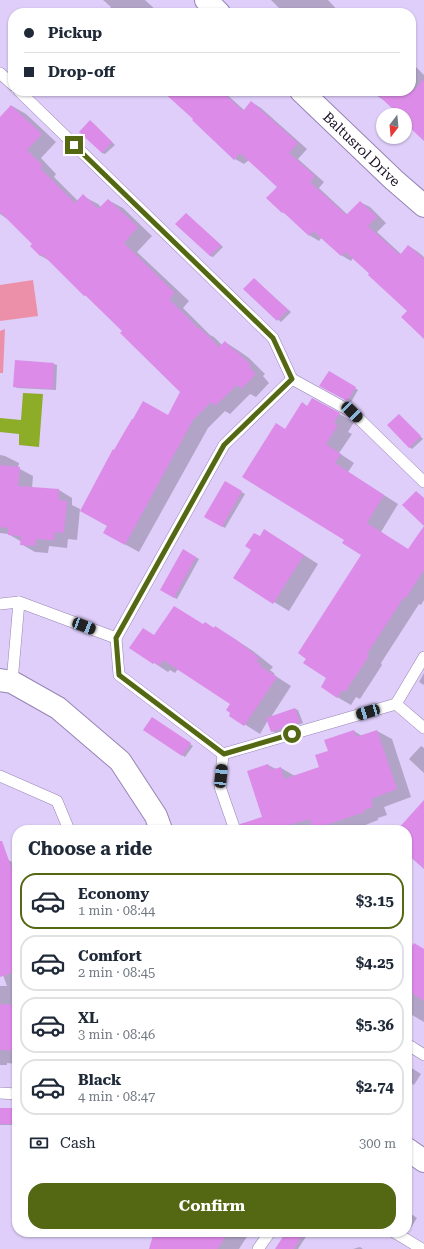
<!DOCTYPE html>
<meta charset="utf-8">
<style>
:root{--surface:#fff;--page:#f6f6f7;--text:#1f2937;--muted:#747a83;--line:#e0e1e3;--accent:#546712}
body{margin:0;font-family:"Roboto Serif",serif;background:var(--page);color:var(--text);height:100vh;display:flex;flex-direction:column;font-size:15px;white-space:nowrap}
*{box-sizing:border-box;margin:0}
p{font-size:13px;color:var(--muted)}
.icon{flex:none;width:22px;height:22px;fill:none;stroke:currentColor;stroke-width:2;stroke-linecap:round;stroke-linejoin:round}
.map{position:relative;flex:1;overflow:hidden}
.details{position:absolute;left:12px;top:825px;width:400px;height:412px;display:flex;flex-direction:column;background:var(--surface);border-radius:16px;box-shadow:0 1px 3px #0004}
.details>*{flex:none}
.hud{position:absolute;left:8px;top:8px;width:408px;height:88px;border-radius:16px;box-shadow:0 1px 3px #0004;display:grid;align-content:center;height:88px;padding:0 16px;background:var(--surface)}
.needle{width:26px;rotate:196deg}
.fabs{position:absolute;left:376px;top:108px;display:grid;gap:8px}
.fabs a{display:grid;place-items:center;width:36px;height:36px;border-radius:50%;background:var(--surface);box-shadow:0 1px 3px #0004;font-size:20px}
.end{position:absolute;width:18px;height:18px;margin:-9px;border:5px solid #546712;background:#fff;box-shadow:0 0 0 2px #fff}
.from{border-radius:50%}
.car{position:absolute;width:12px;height:24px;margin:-12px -6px;border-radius:5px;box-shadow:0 0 3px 1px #0007;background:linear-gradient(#222 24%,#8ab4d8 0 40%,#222 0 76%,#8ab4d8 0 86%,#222 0)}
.hud b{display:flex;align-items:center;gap:14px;height:38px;font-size:15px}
.hud b+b{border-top:1px solid var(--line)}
.hud i{width:10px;height:10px;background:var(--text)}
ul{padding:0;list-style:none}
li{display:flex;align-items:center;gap:12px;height:56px;margin:0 8px 6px;padding:0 8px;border:2px solid var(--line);border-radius:16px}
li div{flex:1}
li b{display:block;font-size:15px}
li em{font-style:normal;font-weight:700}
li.active{border-color:var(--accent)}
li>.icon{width:36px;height:36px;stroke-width:1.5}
h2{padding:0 16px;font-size:18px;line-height:48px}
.pay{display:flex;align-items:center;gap:10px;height:44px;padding:0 16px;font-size:15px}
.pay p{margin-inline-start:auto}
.cta{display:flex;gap:8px;margin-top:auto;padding:8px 16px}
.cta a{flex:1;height:46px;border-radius:16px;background:var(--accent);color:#fff;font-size:16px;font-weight:700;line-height:46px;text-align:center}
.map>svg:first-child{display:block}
.green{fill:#ec8fa9}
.water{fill:#8dac28}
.shadow{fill:#0003}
.building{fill:#dc8be8}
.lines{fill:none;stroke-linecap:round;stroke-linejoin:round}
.service-casing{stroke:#9784b5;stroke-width:12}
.minor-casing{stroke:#9784b5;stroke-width:24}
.service{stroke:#fff;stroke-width:11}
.minor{stroke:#fff;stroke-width:22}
.route{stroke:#546712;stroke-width:5}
.labels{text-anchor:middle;stroke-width:3;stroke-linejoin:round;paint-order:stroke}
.street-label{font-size:14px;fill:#1a1225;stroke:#decef9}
</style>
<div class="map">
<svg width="424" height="1249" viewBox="0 0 424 1249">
<rect width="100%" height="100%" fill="#decef9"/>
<!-- green -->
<g class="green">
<path d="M33,280L38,316L0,321V285Z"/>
<path d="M5,329L3,373H0V331Z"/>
</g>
<!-- water -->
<path class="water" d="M23,393L43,394L39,447L19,445V434L0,432V418L21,420Z"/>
<!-- shadow -->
<g class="shadow">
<path d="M103,0H145L159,13H105L111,7Z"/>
<path d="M271,0H328L340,13H282L278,9L279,8Z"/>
<path d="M411,62L424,75V139L405,121V115H401L387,102L377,96L372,91H411Z"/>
<path d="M164,91H223L244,110L251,102L261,108L307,149L298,159L324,182L319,188L348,215L360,202L370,207L386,223L377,232L401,254L409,246L418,252L424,257V336L408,311L353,258L351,261L341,255L322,237L319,241L309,235L288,215L282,212L278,187L249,160L244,164L235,159L194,119Z"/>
<path d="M12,106L26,114L56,142L41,158L56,174L54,177L78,201L83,196L98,204L101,207L108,200L123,208L152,236L137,252L189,301L183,308L210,335L214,337L222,345L225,342L239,351L249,358L265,374L263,376L269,383L256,397L250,394L230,414L225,411L208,428L139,552L119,541L108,526L114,451L169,417L182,392L123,331L89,297L84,295L52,262L41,256L31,246L34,244L9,220L0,214V118Z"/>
<path d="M93,123L115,145L105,154L102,153Z"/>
<path d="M186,214L223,247L213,257L210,256Z"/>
<path d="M254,279L291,312L281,322L245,289Z"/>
<path d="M16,361L54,364L57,365L56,390L17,388L14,386Z"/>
<path d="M329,372L358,390L351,402L321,386Z"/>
<path d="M312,399L354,422L348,432L352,434L339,453L354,463L348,472L398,504L381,532L409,550L424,547V600L421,605L419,604L381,663L382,665L360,699L356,697L351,705L337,697L328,678L363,555L346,540L286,430L308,407Z"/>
<path d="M399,415L423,439L412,449L409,447Z"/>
<path d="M0,455L5,456L19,463L18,468L33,476L32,488L59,490L72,498V505L80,509L77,540L68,539L67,548L49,546L48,553L35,552L21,544L22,542L8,534L0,533Z"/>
<path d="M225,482L245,494L225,528L205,517Z"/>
<path d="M260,537L279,539L318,564L289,611L234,578Z"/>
<path d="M183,550L199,559L177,599L161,590Z"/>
<path d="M204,625L215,628L230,636L253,651L273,667L270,670L275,674L274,675L291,686L271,717L295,709L298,710L303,723L275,733L272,731L268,720L260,734L230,715L231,704L178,669L175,673L170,670L168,672L131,648L155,636Z"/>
<path d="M424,673V685L419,682Z"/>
<path d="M155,720L193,746L185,757L144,730Z"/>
<path d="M354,731L362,736L377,731L392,739L411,797L384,807L387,815L378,818V820L363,826L364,830H247L263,818L268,765L276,769L281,768L295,776L320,768L329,752Z"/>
<path d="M421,746L424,748V773L409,759Z"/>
<path d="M0,855L12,862L14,867L17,869V1064L7,1063V1065H0V986H7L0,967Z"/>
<path d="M424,950V1022L407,1012V952L409,953Z"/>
<path d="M407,1065L421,1074L414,1085L407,1080Z"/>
<rect x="0" y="1109" width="17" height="16"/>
<path d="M407,1211L417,1218L410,1229L407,1227Z"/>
<path d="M155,1232H250L239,1249H150Z"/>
<path d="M287,1232H309L298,1249H276Z"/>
<path d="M360,1247L363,1249H353Z"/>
</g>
<!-- building -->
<g class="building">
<path d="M424,79V141L405,123V115H399L374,91H413Z"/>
<path d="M162,91H221L243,111L251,101L298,143L289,153L315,176L310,182L346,215L360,201L377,217L368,226L400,255L408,245L424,259V339L401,317L407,311L368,275L369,273L345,252L341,256L313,231L309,236L283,212L282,213L266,198L277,187L240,153L234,160L192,120L193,119Z"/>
<path d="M11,105L42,134L27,150L43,166L40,168L75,203L83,194L98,209L108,199L138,227L124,243L175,293L169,299L199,329L200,328L219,347L225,341L233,350L234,349L251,365L249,367L256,374L241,389L237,385L215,406L211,402L193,420L125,545L103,533L107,526L80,511L113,449L114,450L122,436L132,419H133L143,401L168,415L180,392L120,333L122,331L85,295L84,296L42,254L40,256L30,246L32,244L0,212V117Z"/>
<path d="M90,120L112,142L102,153L79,132Z"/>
<path d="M186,213L221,245L210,256L175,224Z"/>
<path d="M254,278L288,310L277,321L243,289Z"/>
<path d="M15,360L54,363L53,389L13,387Z"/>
<path d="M329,371L356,387L347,401L319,386Z"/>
<path d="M312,398L340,413L334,423L338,425L326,444L341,454L335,463L384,495L367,523L408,549L424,526L402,505L416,491L424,498V570L406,598L404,597L367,654L369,656L345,692L342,690L337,698L321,687L326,678L303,663L306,659L298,653L361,555L342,543L344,540L242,477L276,423L285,429L302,402L307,406Z"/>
<path d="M399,414L421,436L409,448L387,425Z"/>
<path d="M0,465L20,467L18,486L59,489V500L67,501L64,533L55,532L54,540L36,539L35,546L20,545L21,536L8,535V528L0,527Z"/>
<path d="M225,481L242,491L222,527L204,517Z"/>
<path d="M264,529L304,555L273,604L233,578L251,550L245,546L254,533L260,536Z"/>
<path d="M183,549L196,557L174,598L160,590Z"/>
<path d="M174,606L203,624L205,622L214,628L215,626L238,641L259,658L256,661L261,664L260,666L277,677L244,726L229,716L230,713L226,710L230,704L163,660L160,666L155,662L153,664L129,648L143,628L154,635Z"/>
<path d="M295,708L300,722L271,732L266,718Z"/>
<path d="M152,717L191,743L182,756L143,730Z"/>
<path d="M354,730L356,737L377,730L397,789L371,799L373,807L364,810L365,812L323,826L322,825L312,828L310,819L272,830H242L240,824L262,817L247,771L268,764L271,770L281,767L284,779L319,767L315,755L328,751L324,740Z"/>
<path d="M424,800V869L407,854V830H397Z"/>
<path d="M0,841H2L17,883V971L0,977Z"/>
<path d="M414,943L424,949V1001L407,990V953Z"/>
<path d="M0,1004L17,1005V1051L0,1050Z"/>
<rect x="0" y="1108" width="17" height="16"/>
<path d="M154,1232H229L217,1249H149Z"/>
<path d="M286,1232H304L294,1249H275Z"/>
</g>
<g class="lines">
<defs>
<g id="service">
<path d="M0,73L13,85"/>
<path d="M19,91L273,338L292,379"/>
<path d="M0,604L19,602"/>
<path d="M116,638L224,445L292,379L352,412L424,482"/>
<path d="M12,682L19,602L116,638L119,675L223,754"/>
<path d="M396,704L424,657"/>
<path d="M223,754L396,704L424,728"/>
<path d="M223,754L220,787L235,830"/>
<path d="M0,776L57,801L69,830"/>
<path d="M407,1044L424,1055"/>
<path d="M0,1093L17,1094"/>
<path d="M394,1232L422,1249"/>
<path d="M258,1249L270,1232"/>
</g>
<g id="minor">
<path d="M206,0L219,13"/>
<path id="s1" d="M301,91L394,180L424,206"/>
<path d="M0,680L12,682L58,708L120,761L156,816L161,830"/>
<path d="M407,1149L424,1161"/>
</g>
</defs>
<!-- service casing -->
<use href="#service" class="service-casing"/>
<!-- minor casing -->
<use href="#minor" class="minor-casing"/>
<!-- service -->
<use href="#service" class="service"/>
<!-- minor -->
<use href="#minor" class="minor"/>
</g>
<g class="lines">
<!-- route -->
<path class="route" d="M74,145L273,338L292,379L224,445L116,638L119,675L224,754L292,734"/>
</g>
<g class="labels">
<!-- street labels -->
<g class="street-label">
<text dy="5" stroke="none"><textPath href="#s1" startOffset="84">Baltusrol Drive</textPath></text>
</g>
</g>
</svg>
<div class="fabs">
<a><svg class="needle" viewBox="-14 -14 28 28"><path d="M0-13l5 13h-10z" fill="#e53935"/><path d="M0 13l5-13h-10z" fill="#747a83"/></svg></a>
</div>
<i class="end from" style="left:292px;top:734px"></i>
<i class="end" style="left:74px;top:145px"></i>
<i class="car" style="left:352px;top:412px;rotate:134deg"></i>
<i class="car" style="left:84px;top:626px;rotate:111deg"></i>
<i class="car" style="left:368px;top:712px;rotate:254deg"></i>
<i class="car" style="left:221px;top:776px;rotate:6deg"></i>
<div class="hud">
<b><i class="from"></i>Pickup</b>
<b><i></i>Drop-off</b>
</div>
<section class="details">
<h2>Choose a ride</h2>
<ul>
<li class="active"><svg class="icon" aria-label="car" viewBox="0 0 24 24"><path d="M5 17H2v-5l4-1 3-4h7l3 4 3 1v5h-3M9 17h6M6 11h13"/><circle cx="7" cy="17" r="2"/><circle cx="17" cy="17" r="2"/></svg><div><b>Economy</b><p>1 min · 08:44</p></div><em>$3.15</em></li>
<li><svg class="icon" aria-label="car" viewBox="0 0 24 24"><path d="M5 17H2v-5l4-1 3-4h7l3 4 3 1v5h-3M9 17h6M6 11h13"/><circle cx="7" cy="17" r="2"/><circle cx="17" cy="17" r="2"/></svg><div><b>Comfort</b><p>2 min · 08:45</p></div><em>$4.25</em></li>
<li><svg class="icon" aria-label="car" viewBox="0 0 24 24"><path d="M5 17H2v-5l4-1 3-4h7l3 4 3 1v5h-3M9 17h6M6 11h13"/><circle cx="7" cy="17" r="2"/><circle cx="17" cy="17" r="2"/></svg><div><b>XL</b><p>3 min · 08:46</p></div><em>$5.36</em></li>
<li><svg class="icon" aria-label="car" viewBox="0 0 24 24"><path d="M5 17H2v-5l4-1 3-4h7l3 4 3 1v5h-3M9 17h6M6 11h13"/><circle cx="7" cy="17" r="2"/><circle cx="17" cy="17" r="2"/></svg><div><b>Black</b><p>4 min · 08:47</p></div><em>$2.74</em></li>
</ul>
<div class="pay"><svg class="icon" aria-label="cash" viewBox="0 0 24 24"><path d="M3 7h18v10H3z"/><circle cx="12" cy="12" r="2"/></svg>Cash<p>300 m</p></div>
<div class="cta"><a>Confirm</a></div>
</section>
</div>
